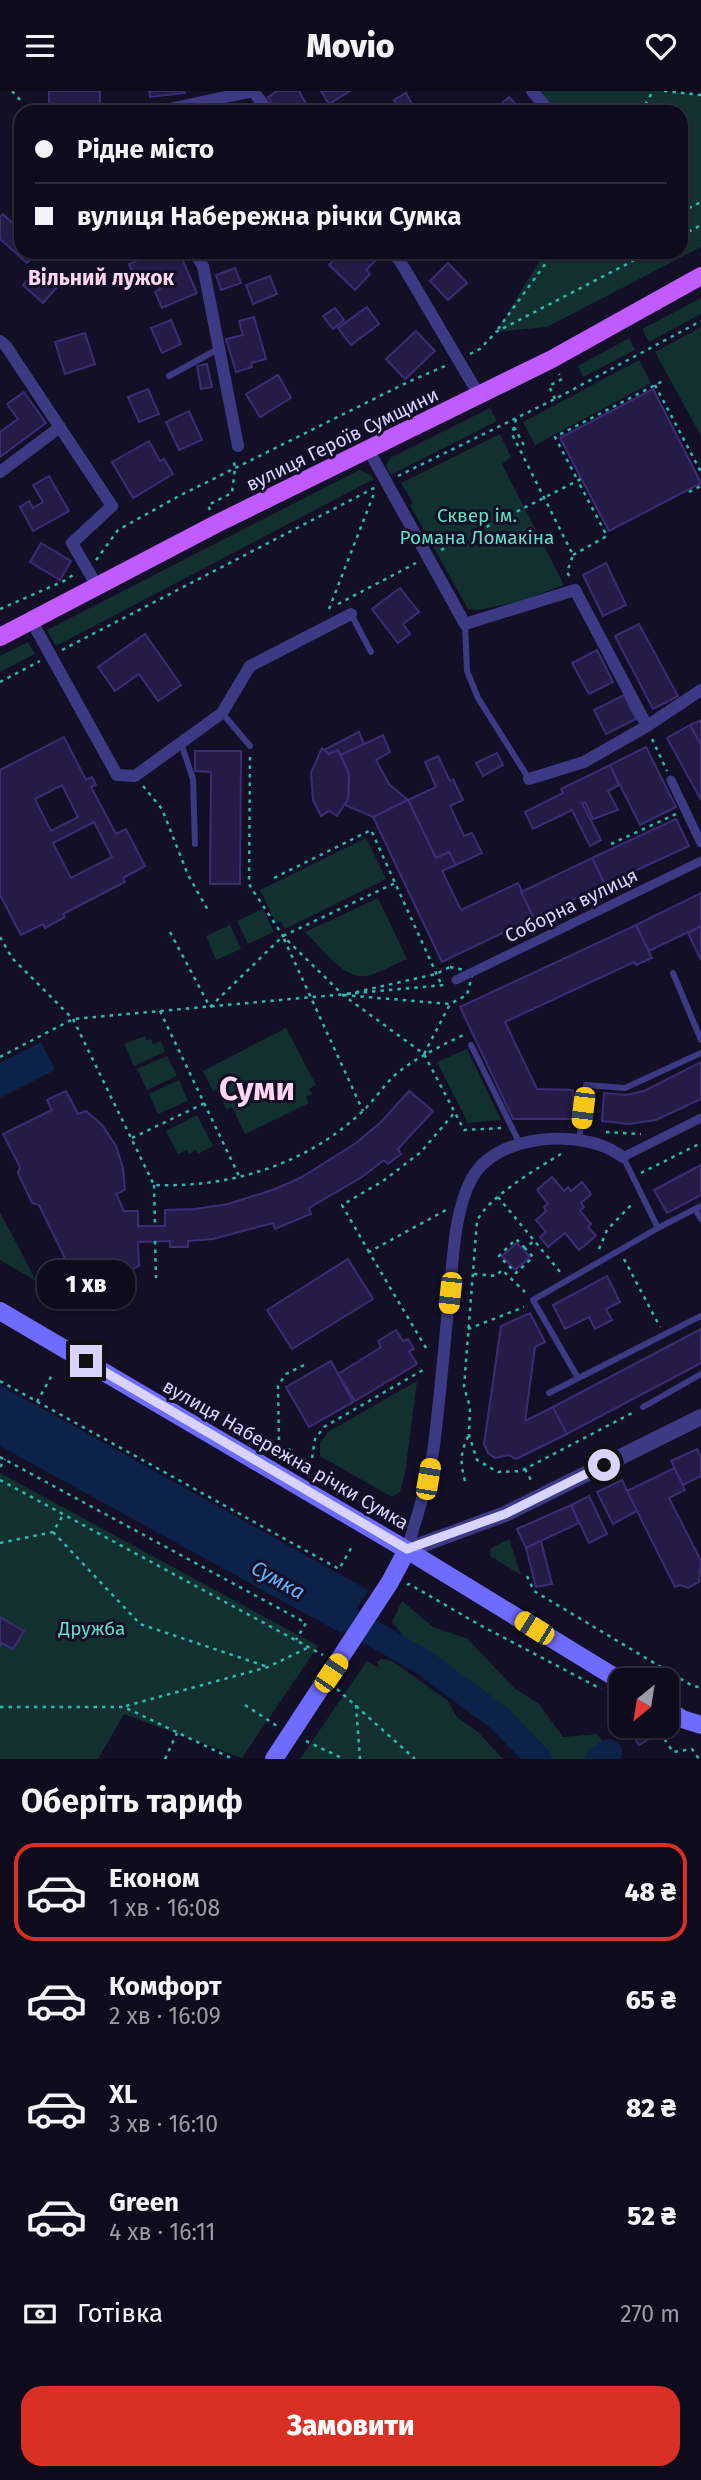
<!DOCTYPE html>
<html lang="uk">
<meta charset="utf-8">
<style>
:root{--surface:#0e0b1c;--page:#1c1929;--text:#f1f3f6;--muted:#9b9ba3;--line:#2e2b3b;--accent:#d93025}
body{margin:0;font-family:"Fira Sans",sans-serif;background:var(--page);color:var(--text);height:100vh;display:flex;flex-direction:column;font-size:26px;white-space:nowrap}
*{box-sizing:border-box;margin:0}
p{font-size:23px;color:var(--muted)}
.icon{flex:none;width:38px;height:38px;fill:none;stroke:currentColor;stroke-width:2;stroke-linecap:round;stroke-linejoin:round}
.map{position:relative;height:1668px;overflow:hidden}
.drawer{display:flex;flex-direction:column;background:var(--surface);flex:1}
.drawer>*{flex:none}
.banner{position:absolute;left:14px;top:14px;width:674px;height:154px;border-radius:21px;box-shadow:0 2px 5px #0004,0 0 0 2px var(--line);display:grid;align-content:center;height:154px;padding:0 21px;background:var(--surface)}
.needle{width:46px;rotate:210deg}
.tools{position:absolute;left:609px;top:1577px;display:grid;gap:14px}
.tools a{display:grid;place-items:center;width:70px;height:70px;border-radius:14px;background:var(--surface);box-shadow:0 2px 5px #0004,0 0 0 2px var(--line);font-size:35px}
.end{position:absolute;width:32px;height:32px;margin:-16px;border:9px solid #d9d4ff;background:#111;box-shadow:0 0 0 4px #111}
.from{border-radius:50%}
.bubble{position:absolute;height:49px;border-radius:21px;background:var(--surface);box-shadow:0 2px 5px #0004,0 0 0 2px var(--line);font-size:23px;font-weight:800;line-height:49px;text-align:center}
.car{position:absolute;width:21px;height:42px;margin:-21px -10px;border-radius:9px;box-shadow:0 0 5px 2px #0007;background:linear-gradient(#f5c518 24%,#345 0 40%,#f5c518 0 76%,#345 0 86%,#f5c518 0)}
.banner b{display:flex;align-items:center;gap:24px;height:66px;font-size:26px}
.banner b+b{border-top:2px solid var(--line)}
.banner i{width:18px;height:18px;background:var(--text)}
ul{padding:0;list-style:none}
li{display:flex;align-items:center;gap:21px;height:98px;margin:0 14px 10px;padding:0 7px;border:4px solid transparent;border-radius:21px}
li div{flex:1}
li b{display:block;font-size:26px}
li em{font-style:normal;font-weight:800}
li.selected{border-color:var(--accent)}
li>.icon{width:63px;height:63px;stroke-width:1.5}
h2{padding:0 21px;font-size:32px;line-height:84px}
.pay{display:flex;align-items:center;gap:18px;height:77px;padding:0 21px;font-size:26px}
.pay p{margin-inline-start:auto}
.primary-button{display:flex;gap:14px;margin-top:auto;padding:14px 21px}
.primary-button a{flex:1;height:80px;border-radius:21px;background:var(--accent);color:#fff;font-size:28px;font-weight:800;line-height:80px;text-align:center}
header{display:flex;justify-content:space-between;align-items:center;height:91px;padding:0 21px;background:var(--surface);font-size:32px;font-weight:800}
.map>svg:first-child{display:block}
.green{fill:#12302f}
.water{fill:#0c2248}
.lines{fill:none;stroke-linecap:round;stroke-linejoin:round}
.river{stroke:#0c2248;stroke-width:26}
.building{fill:#241b47;stroke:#3b2d73;stroke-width:2;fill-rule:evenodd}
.path{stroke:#2fb8b0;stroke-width:2.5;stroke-dasharray:3.5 5;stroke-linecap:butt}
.service{stroke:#3d3a85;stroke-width:6}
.pedestrian{stroke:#3d3a85;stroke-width:9}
.minor{stroke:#3d3a85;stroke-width:12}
.tertiary{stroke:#3d3a85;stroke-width:16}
.secondary{stroke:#6f6bff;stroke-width:18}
.primary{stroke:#c25bff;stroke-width:18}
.route{stroke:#d9d4ff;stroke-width:9}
.labels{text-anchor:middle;stroke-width:6;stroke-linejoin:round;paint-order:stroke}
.street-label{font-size:19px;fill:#d9d4ff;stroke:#130f26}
.park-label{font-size:19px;fill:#5fe0c0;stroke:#130f26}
.neighbourhood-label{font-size:21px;font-weight:bold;fill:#ffd6f0;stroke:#130f26}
.water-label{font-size:21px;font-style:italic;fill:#62b6ff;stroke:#130f26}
.town-label{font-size:33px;font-weight:bold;fill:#ffd6f0;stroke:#130f26}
</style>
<header><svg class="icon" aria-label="menu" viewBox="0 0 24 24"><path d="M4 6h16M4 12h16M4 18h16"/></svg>Movio<svg class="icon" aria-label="heart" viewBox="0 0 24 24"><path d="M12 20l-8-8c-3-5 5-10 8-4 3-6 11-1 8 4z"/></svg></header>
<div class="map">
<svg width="701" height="1668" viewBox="0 0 701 1668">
<rect width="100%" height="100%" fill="#130f26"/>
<!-- green -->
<g class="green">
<path d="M538,0H664L701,4V156L547,236L496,241L545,161H681V21H558Z"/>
<path d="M701,207V223L649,251L642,238Z"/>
<path d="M701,236V345L655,261Z"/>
<path d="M629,247L635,259L583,286L578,275Z"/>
<path d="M639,269L651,292L535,354L523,331Z"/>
<path d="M490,317L497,330L391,384L386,375L390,367Z"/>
<path d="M500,343L511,366L502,373L564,494L521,510L479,519L468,518L410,414L413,412L401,392Z"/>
<path d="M359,379L369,383L374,388L56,555L47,539Z"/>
<path d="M28,551L35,563L0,581V565Z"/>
<path d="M366,747L386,788L285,838L281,830L276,832L260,799Z"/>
<path d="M378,807L407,868C394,873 379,883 366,885C343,889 321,855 305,841Z"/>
<path d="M263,818L274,841L248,853L237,830Z"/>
<path d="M230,834L241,858L216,869L206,845Z"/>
<path d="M286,937L316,994L309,998L312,1003L306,1006L309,1012L245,1043L232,1016L226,1018L217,999L213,1000L203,980Z"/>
<path d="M145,945L147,949L151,948L153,953L161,950L165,961L134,975L124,953Z"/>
<path d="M467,958L501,1029L468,1032L437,971Z"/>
<path d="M167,965L177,985L147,999L137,978Z"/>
<path d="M179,989L188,1010L158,1023L149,1003Z"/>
<path d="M197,1024L213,1055L198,1063L196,1059L189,1063L187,1059L178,1063L166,1040Z"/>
<path d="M0,1121L36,1190L0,1169Z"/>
<path d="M417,1290L405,1383L400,1401L392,1406L320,1365V1351L328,1341Z"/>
<path d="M0,1382L318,1555L242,1667L124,1623L98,1668H0Z"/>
<path d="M509,1448L521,1484L490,1465L491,1457Z"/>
<path d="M402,1510L433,1536L468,1548L514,1597L539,1613L563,1646L597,1643L617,1668H542V1652L502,1625L489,1607L421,1571L409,1552L392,1531Z"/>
<path d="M381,1568L392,1570L447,1609L457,1626L478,1641L503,1668H300L367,1570L379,1577L377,1571Z"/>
</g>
<!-- water -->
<g class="water">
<path d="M41,951L55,979L0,1007V972Z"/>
<path d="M0,1294L368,1499L341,1542L0,1355Z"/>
</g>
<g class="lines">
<!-- river -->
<g class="river">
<path d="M319,1512L423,1571L499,1627L539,1668"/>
<path d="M599,1668L609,1661"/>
</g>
</g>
<!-- building -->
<g class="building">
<path d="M49,0H100V15L49,14Z"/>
<path d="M149,0H184L185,2L150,6Z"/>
<path d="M277,0H299L310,20L277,21L268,6Z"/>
<path d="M321,0H350L329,13Z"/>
<path d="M406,2L416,21H401L394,9Z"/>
<path d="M509,6L523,21H492Z"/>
<path d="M3,123L21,140V161H37L27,172L0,148V126Z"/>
<path d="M157,161H179L197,202L162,217L155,201L160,198L153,183L136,190L129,173Z"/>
<path d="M341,161H382L383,162L366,179L370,183L355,199L329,174Z"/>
<path d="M448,172L467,192L448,209L430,190Z"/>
<path d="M235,177L241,192L221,199L216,184Z"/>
<path d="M37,178L57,196L43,212L23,194Z"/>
<path d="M270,185L277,203L253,213L246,194Z"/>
<path d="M367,216L379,233L351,254L338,237Z"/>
<path d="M335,217L344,229L333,238L323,225Z"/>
<path d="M254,226L266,268L251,272L252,276L236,281L226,248L243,244L239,230Z"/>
<path d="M171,229L181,253L162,262L151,237Z"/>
<path d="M416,240L435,260L405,288L386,268Z"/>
<path d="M85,242L95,273L65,283L55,251Z"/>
<path d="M207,273L212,296L201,298L197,275Z"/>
<path d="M278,284L291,307L260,326L246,303Z"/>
<path d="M148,298L159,323L139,331L128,306Z"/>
<path d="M653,298L701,392L609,440L560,347Z"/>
<path d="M24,301L46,332L0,366V341L18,328L7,313Z"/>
<path d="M189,320L202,349L179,359L166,331Z"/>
<path d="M149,350L160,370L164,368L173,383L133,407L112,371Z"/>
<path d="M49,385L69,420L33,440L20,416L29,410L33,417L43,411L33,394Z"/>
<path d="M41,452L71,470L60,489L30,471Z"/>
<path d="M606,472L626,514L603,525L583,484Z"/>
<path d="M400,497L419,521L403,533L410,543L398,552L372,518Z"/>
<path d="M639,533L678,605L653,618L615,545Z"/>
<path d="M145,543L181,594L158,610L139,583L115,600L98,576Z"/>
<path d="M597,559L613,591L589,603L572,572Z"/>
<path d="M624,604L636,628L606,643L594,619Z"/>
<path d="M701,629V654L690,634Z"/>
<path d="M690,634L701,654V709L667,647Z"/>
<path d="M359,641L364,653L341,664L338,659L329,663L324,659Z"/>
<path d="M383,644L390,661L376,669L389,693L408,709L373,726L345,714L348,708L349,692V683L341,664Z"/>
<path d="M64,646L86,689L92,686L96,694L91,696L116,743L126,738L145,775L123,787L125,791L63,823L65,826L45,837L43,833L21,844L0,804V679ZM62,694L78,726L51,740L35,708ZM94,731L112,766L71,787L53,752Z"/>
<path d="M646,656L676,716L640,734L610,674Z"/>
<path d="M322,657L329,663L338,659L349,683L348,708L337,725L329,720L321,725L313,709L311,682Z"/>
<path d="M195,660H241L240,793H210L211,681L195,680Z"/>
<path d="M497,662L503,674L483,685L476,672Z"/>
<path d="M438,665L450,690L453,688L463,709L450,715L464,745L472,742L482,762L456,774L449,761L436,767L408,709L436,696L425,671Z"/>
<path d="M610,674L619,694L608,700L618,719L593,728L585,711L582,712L601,749L590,755L572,719L533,738L525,721L563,702L561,698Z"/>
<path d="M408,709L436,767L449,761L456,774L442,780L461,819L518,792L534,827L442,871L373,726Z"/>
<path d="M676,728L689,755L605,794L592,767Z"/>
<path d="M592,767L605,794L534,827L521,801Z"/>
<path d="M701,802V835L649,860L636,834Z"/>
<path d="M636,834L652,867L636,874L634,871L505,931L537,998L573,999V1028H513L460,916Z"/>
<path d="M701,835V869L688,842Z"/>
<path d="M701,971V1008L656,1029L629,1033L602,1030L604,1002L626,1004L644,1000Z"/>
<path d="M66,1000L78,1023L86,1020L102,1034L116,1055L123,1077L125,1099L116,1103L124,1120H138V1135H165V1119L195,1118L228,1113L275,1098L302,1086L356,1052L382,1030L409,1000L433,1020L398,1058L401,1063L388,1073L384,1069L362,1086L309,1117L311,1123L275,1138L273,1132L213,1148L188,1150V1156H170V1150L138,1151L139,1175L82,1202L39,1114L32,1112L18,1082L20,1076L3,1043L52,1019L47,1009Z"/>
<path d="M701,1074V1104L667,1122L654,1099Z"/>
<path d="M552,1086L564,1100L568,1096L571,1100L582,1091L591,1103L581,1112L584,1116L580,1120L591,1133L588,1136L596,1145L579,1159L565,1142L548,1156L540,1146L546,1141L536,1129L546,1120L544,1116L548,1113L537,1099Z"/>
<path d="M517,1152L530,1166L515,1179L502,1165Z"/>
<path d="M348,1168L373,1208L292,1258L267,1219Z"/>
<path d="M607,1185L620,1211L606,1218L612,1229L595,1238L589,1226L565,1238L553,1214Z"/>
<path d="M530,1222L545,1251L535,1256L525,1330L553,1316L567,1343L516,1368L509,1364L495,1367L488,1362L484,1353L501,1235Z"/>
<path d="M701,1238V1272L567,1343L553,1316Z"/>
<path d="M396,1239L403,1250L408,1248L414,1258L409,1260L417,1273L355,1310L338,1283L381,1256L378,1250Z"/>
<path d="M331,1270L353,1311L309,1336L286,1296Z"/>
<path d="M697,1358L701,1366V1385L683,1394L671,1370Z"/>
<path d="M674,1377L685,1399L669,1407L701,1470L699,1491L688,1497L680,1494L675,1496L627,1400Z"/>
<path d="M622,1389L637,1420L613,1433L597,1401Z"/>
<path d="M589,1405L607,1443L589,1452L571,1414Z"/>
<path d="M571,1414L579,1432L526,1457L517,1438Z"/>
<path d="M541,1450L552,1493L536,1496L526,1457Z"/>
<path d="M0,1526L24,1540L13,1558L2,1552L0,1555Z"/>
<path d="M626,1634H646L653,1646L639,1654Z"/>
</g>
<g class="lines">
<!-- path -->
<g class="path">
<path d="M12,0L21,10"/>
<path d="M664,0L701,4"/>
<path d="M641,21L653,0"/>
<path d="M681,121L701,111"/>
<path d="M681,134L685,143"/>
<path d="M681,145L701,134"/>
<path d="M498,238L554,161"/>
<path d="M470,263L480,258L496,241L650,161"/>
<path d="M655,294L701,381"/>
<path d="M555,308L549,295L562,288L559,283"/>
<path d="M516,328L512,343L573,464L567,481L570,486"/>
<path d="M514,336L526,358"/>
<path d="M398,385L555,308L701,230"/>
<path d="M576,386L555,346L663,290"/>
<path d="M689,401L701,395"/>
<path d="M210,419L208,414L232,402L235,377L233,367"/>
<path d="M441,459L581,388"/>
<path d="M573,464L607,445L579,392"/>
<path d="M96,469L118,439L179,405L408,291L445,275"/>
<path d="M338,513L416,472"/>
<path d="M0,518L64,490L76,482"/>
<path d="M329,518L375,400"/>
<path d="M62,559L376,396"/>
<path d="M0,591L40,570"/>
<path d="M652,648L667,680"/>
<path d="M250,666L249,793L252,798L283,845L343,904L424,963L464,1039L502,1037"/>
<path d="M143,695L162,718L188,784L209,821"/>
<path d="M611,753L676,723"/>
<path d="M274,787L371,739L442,895"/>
<path d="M170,841L210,916L283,845L395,792"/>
<path d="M0,846L12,867L73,928L154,1094C231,1097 308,1073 364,1019C375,1008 384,994 396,983C417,966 441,955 465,943"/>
<path d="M284,848L363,1020"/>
<path d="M450,876L473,881L467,904L450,913L343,904L436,883Z"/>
<path d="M160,920L240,1087"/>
<path d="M424,963L450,913"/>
<path d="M0,966L73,928L444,894"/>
<path d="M606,1041L641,1043"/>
<path d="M132,1047L205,1012"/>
<path d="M561,1063C539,1076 487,1107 477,1130L464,1296L470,1316L469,1344L477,1369L498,1381L521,1380L634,1321"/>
<path d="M641,1082L701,1052"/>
<path d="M154,1094L155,1135"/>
<path d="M498,1106L561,1182"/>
<path d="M155,1150L156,1187"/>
<path d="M525,1157L516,1148L499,1165L516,1182L533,1166L525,1157L534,1150"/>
<path d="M599,1158L607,1139L634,1111"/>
<path d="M369,1161L342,1114L383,1090L421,1061L455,1021"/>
<path d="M624,1168L660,1236"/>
<path d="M474,1183L496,1185L502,1179L525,1201"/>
<path d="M468,1238L524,1216"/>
<path d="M426,1257L369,1161L446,1119"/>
<path d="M0,1290L339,1478L353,1454"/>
<path d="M37,1311L52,1284"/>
<path d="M279,1349L278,1295L286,1283L308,1272"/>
<path d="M0,1366L306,1532L296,1549"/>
<path d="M312,1367L315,1348L324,1336L423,1279"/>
<path d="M284,1368L291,1356"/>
<path d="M0,1376L5,1368"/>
<path d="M525,1378L531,1389"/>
<path d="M0,1389L323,1564"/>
<path d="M465,1390C460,1372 460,1361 469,1344"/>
<path d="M53,1441L140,1533L268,1576"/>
<path d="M0,1452L53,1441L63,1424"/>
<path d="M527,1485L534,1500L691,1594L701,1597"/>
<path d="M407,1494L409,1493L478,1533L601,1598"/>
<path d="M337,1598L415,1668"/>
<path d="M245,1614L277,1635"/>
<path d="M356,1614L360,1668"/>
<path d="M126,1615L268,1576L309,1556"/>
<path d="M0,1616H124L233,1668"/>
<path d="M655,1634L673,1661L692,1658L699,1668"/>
<path d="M306,1650L344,1668"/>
<path d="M165,1668L177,1642"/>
</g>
<!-- service -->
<g class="service">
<path d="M169,285L218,258"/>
<path d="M351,523L371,561"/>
<path d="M465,533L467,580L478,607L529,688"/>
<path d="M222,622L250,655"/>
<path d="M181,652L193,688L195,753"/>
<path d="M673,882L701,949"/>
<path d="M471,954L520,1053"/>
<path d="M579,1049L586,994L625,997L701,962"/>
<path d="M623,1066L658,1137L701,1115"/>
<path d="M695,1118L701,1128"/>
<path d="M578,1287L533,1209L658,1137"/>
<path d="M549,1302L701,1225"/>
<path d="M643,1316L701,1283"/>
</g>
<!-- pedestrian -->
<g class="pedestrian">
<path d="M671,689L701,752"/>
<path d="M456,889L701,770"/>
<path d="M623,1066L701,1027"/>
</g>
<!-- minor -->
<g class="minor">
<path d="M253,0L269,21"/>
<path d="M532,0L550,21"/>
<path d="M30,20L34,21"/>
<path d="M155,21L254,0"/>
<path d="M194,161L203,175L238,355"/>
<path d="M392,161L400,170L479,304"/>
<path d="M0,250L6,255L112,415L72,452L97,495"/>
<path d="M368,358L465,533L575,499L647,635"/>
<path d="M0,381L60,336"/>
<path d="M31,529L117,684L135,685L222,622L250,575L351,523"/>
<path d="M529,688L584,671L647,635L701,599"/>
<path d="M407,1459C418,1421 431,1384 435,1346C441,1296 445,1247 450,1198C453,1165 455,1119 471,1089C491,1050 551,1042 589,1051C602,1053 612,1059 623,1066"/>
</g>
<!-- tertiary -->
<path class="tertiary" d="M407,1459L505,1423L701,1326"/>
<!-- secondary -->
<g class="secondary">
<path d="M0,1220L407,1459L621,1590"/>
<path d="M667,1618L682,1628L701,1634"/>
<path d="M274,1668L390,1491L407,1459"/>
</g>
<!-- primary -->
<path class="primary" d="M0,546L216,433L552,268L701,185"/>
</g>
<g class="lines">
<!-- route -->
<path class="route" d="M86,1270L407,1458L505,1423L604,1374"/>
</g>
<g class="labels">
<!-- street labels -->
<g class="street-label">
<text transform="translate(342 348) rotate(-26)" y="7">вулиця Героїв Сумщини</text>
<text transform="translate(571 814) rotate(-26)" y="7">Соборна вулиця</text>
<text transform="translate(286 1363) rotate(30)" y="7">вулиця Набережна річки Сумка</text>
</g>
<!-- park labels -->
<g class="park-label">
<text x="477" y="431">Сквер ім.<tspan x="477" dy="22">Романа Ломакіна</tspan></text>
<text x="92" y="1544">Дружба</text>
</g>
<!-- neighbourhood labels -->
<g class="neighbourhood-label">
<text x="101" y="194">Вільний лужок</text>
</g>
<!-- water labels -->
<g class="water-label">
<text transform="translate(278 1489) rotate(29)" y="7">Сумка</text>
</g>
<!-- town labels -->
<g class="town-label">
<text x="257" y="1009">Суми</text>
</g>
</g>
</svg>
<div class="tools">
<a><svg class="needle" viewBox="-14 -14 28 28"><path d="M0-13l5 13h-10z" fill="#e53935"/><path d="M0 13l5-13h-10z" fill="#9b9ba3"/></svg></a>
</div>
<i class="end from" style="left:604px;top:1374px"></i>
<i class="end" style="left:86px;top:1270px"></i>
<div class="bubble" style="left:37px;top:1169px;width:98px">1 хв</div>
<i class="car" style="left:583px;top:1017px;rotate:187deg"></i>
<i class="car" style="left:450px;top:1202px;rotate:186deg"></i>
<i class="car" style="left:428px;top:1388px;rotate:10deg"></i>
<i class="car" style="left:534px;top:1537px;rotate:302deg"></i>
<i class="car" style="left:331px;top:1582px;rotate:34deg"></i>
<div class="banner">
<b><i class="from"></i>Рідне місто</b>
<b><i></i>вулиця Набережна річки Сумка</b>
</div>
</div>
<section class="drawer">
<h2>Оберіть тариф</h2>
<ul>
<li class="selected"><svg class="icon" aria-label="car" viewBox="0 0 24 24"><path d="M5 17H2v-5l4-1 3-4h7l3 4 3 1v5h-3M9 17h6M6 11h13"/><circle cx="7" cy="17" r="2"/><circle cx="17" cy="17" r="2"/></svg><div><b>Економ</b><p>1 хв · 16:08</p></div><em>48 ₴</em></li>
<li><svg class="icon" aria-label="car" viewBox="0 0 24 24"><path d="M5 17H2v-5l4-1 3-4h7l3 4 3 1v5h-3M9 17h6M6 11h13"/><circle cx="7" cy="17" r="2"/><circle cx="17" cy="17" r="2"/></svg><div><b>Комфорт</b><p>2 хв · 16:09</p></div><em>65 ₴</em></li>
<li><svg class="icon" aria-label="car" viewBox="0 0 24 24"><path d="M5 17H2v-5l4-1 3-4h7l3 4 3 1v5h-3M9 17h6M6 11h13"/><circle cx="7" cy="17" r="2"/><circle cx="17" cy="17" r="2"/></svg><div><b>XL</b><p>3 хв · 16:10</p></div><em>82 ₴</em></li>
<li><svg class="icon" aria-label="car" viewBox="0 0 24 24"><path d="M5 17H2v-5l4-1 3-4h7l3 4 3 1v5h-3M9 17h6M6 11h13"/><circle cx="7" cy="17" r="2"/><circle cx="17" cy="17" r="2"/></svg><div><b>Green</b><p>4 хв · 16:11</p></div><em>52 ₴</em></li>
</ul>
<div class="pay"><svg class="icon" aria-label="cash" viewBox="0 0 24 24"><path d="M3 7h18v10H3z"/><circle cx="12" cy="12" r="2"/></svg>Готівка<p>270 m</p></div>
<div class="primary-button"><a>Замовити</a></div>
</section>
